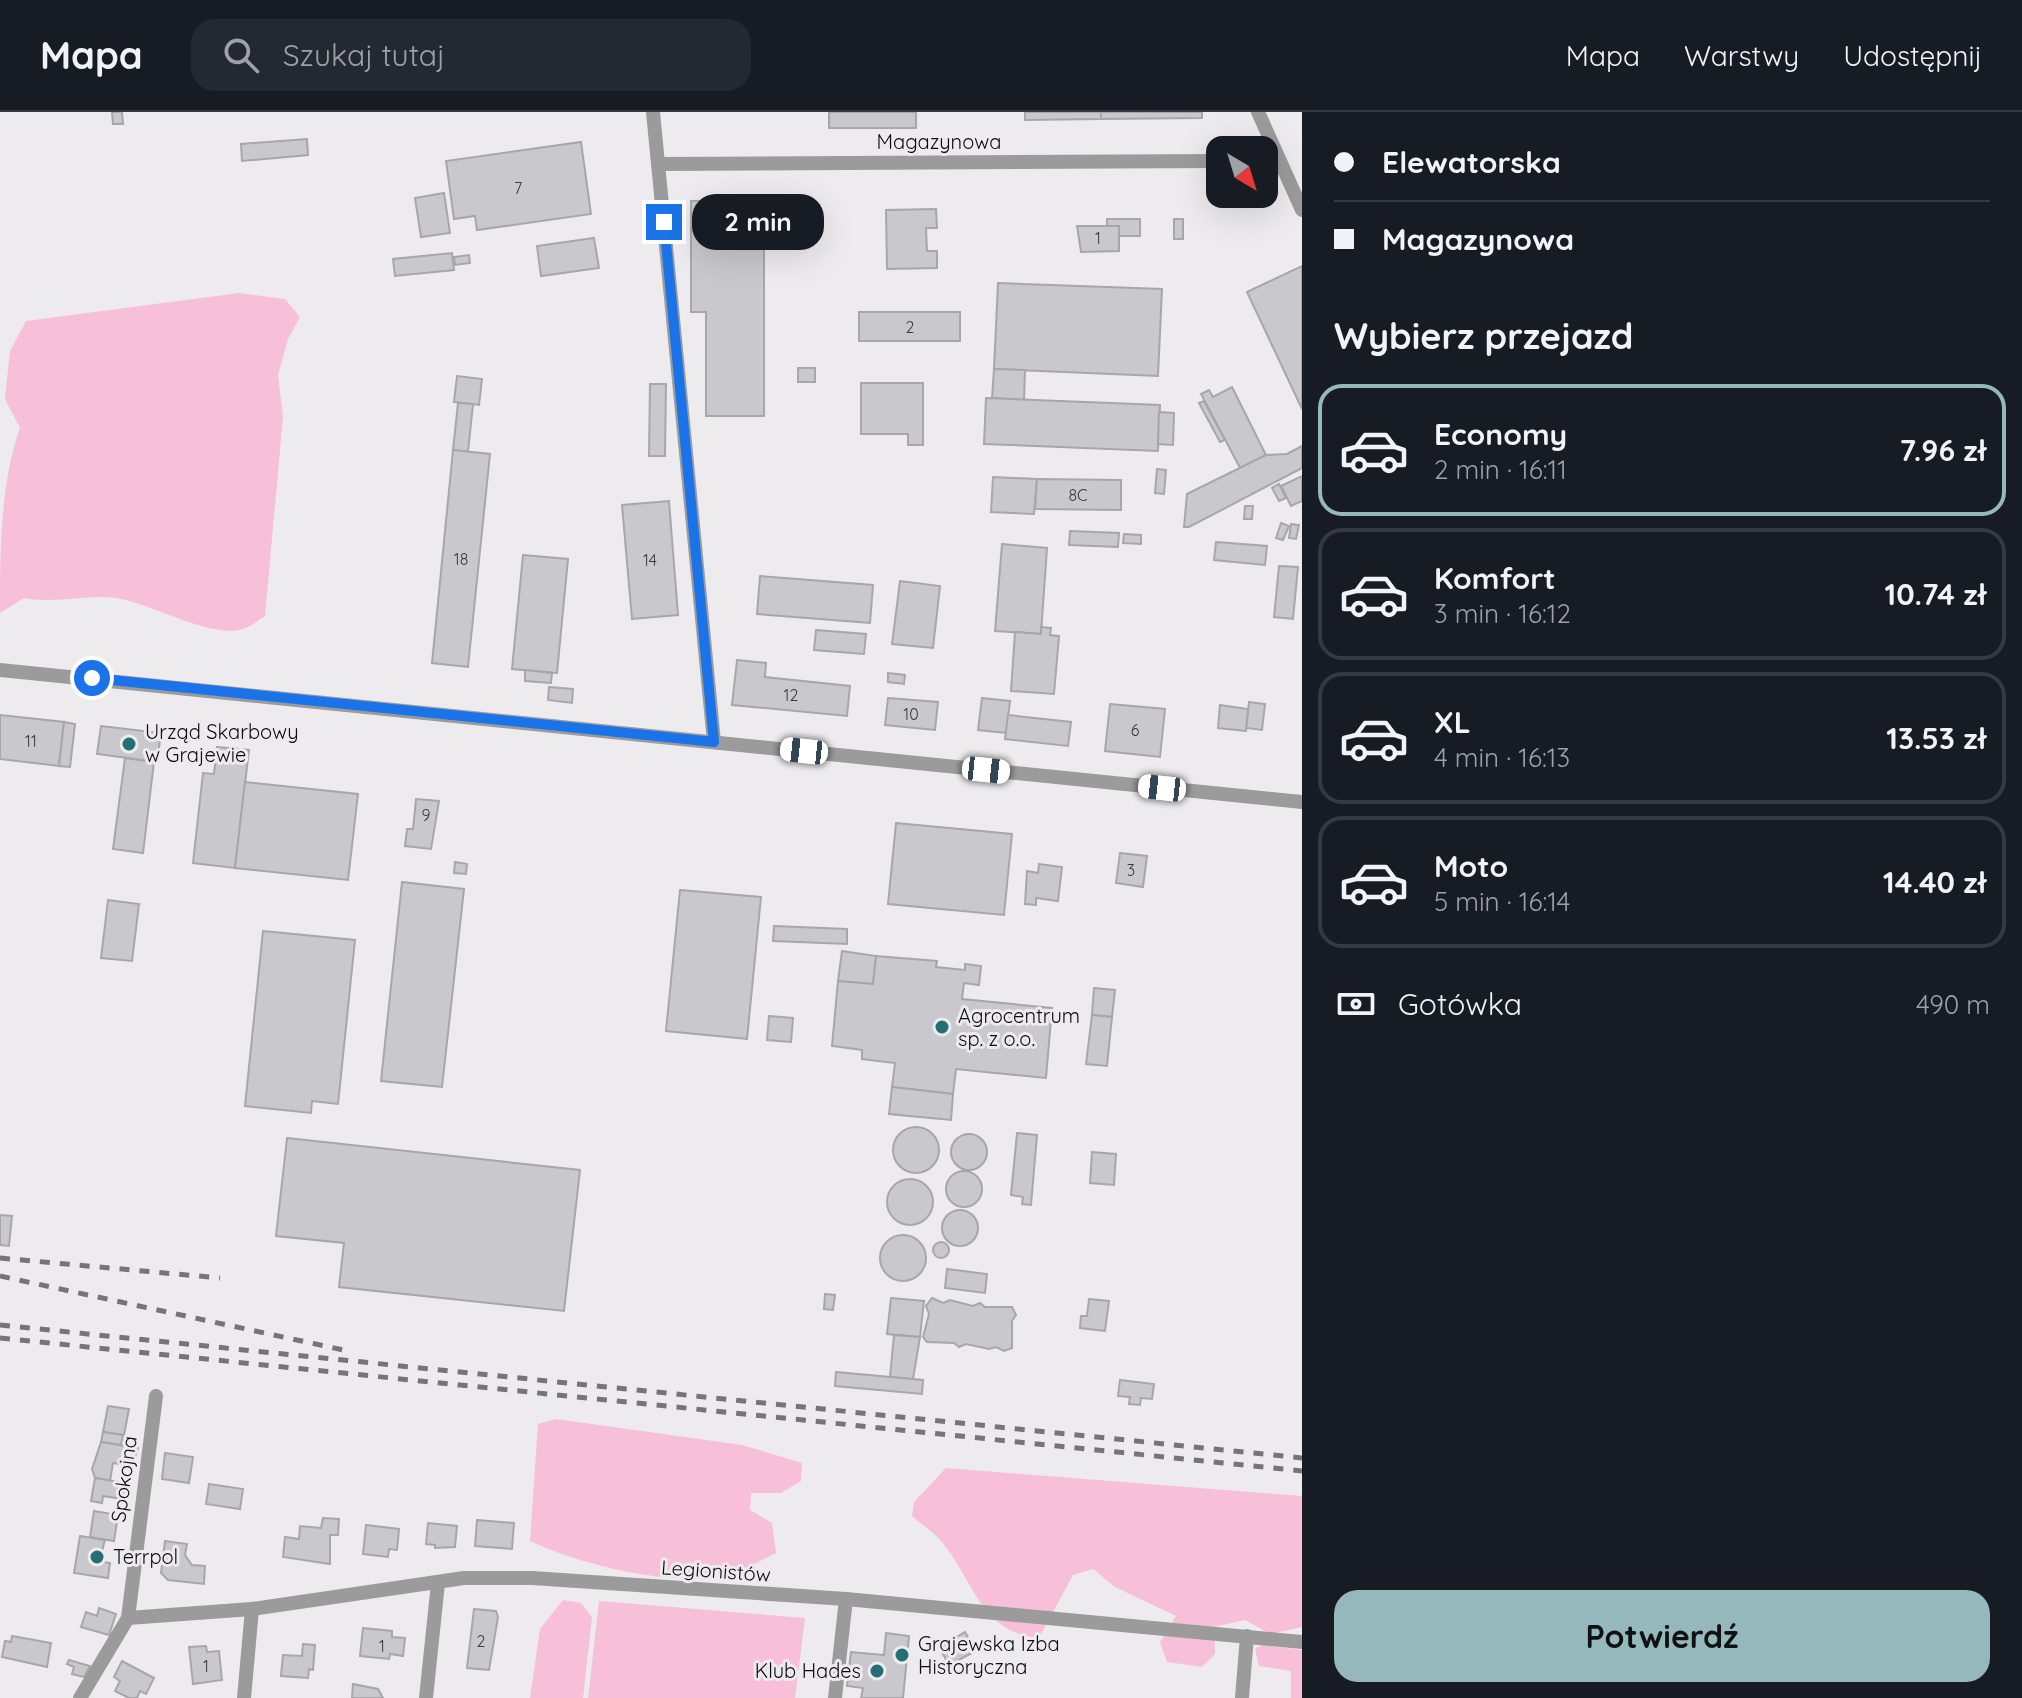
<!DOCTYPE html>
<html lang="pl">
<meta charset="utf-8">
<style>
:root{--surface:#171b24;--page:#242831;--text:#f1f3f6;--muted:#9ea1a6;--line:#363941;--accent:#95b8bc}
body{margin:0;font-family:Quicksand,sans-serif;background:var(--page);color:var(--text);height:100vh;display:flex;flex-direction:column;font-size:30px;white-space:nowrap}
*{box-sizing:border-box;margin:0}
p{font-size:26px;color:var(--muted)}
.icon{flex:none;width:44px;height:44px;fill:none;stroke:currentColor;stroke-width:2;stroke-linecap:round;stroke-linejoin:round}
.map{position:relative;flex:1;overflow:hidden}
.drawer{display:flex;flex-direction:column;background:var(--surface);width:720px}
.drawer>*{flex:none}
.hud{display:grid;align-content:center;height:176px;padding:0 32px;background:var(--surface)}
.needle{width:52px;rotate:142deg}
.buttons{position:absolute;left:1206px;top:24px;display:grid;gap:16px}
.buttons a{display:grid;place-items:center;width:72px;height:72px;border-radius:16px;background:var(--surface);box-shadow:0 8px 32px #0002;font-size:40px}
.end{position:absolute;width:36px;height:36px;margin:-18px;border:10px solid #1a73e8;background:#fff;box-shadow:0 0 0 4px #fff}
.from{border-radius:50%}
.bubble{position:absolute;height:56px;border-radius:24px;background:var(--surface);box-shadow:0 8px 32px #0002;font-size:26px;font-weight:700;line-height:56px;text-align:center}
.car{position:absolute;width:24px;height:48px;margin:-24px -12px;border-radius:10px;box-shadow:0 0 6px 2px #0007;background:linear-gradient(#fff 24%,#345 0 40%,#fff 0 76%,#345 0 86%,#fff 0)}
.hud b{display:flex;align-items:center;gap:28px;height:76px;font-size:30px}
.hud b+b{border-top:2px solid var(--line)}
.hud i{width:20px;height:20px;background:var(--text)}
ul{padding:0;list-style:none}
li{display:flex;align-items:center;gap:24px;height:132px;margin:0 16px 12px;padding:0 16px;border:4px solid var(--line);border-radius:24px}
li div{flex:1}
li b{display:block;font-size:30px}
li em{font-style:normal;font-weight:700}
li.selected{border-color:var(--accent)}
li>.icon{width:72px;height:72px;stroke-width:1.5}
h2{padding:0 32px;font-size:36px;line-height:96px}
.pay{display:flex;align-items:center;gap:20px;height:88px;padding:0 32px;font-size:30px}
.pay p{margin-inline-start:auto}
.primary-button{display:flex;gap:16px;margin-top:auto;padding:16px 32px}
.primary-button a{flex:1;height:92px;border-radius:24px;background:var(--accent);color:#111;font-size:32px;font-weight:700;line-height:92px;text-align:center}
header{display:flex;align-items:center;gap:48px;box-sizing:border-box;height:112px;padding:0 40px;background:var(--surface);border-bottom:2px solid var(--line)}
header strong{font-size:38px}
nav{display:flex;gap:44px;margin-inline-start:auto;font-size:28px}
.search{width:560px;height:72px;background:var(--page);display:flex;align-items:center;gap:20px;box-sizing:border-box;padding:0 28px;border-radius:24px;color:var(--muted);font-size:30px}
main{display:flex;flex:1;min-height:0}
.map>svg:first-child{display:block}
.green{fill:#f7c0d8}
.building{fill:#c9c9cd;stroke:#a7a7aa;stroke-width:2}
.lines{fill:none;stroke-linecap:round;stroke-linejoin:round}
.minor{stroke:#9c9b9c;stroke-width:14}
.rail{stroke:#767476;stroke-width:5;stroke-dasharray:10 10;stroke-linecap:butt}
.route{stroke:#1a73e8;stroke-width:10}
.poi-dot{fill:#246f76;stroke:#edebee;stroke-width:3}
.labels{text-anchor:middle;stroke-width:6;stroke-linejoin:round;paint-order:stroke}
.number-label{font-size:16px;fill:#3b3a3c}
.street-label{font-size:20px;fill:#0c0b0c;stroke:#edebee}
.poi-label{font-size:20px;fill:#0c0b0c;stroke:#edebee;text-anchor:start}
</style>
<header>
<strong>Mapa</strong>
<div class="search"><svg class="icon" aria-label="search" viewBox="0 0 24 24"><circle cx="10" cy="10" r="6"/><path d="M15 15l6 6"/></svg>Szukaj tutaj</div>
<nav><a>Mapa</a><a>Warstwy</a><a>Udostępnij</a></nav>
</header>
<main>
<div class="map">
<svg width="1302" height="1586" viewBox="0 0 1302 1586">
<rect width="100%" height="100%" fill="#edebee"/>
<!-- green -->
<g class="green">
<path d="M239,181L285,187L300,205L288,227L278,263L283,305L265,504C258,508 251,515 243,517C212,527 152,492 117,486C87,482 55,492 24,486L0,501C0,441 0,372 20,316L5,287L10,239L26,209Z"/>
<path d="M556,1307L742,1333L802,1351L801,1369L781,1381H751L750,1398L772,1411L776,1441C763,1447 750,1455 736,1460C683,1479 580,1453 530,1429L538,1312Z"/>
<path d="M946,1356L1302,1384V1515L1270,1522L1245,1508L1214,1515L1215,1542L1202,1555L1167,1550L1160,1530L1176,1504L1115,1475L1093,1457L1073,1463L1039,1526C980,1521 974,1468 941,1429C933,1420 921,1412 912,1404L914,1390Z"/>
<path d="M563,1488L581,1491L592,1505L583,1586H530L540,1517Z"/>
<path d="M599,1489L805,1506L795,1586H588Z"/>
<path d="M1262,1533L1302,1538V1586H1291V1559L1259,1554L1255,1537Z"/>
</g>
<!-- building -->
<g class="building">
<path d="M112,0H122L123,12H113Z"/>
<rect x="829" y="0" width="87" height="16"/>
<path d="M1025,0H1101V7L1025,8Z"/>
<path d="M1101,0H1202V6L1101,7Z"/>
<path d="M307,27L308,43L242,49L241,32Z"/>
<path d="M581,30L591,102L477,118L475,104L454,107L446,49Z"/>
<path d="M444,81L450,121L421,125L415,86Z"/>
<path d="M764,88H782V133H764V304H706V200H691V89Z"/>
<path d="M936,97L937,116H926L927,139H937V156L887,157L886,98Z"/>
<path d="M1107,107H1140V124H1119V114H1107Z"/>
<rect x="1174" y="107" width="9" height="20"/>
<path d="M1077,114H1119V139L1081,140Z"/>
<path d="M594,126L599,156L541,164L537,134Z"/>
<path d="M452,141L454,158L395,164L393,147Z"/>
<path d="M469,143L470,151L455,153L454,145Z"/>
<path d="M1302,154V297L1247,180Z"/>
<path d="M998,171L1162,177L1158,264L994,257Z"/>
<rect x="859" y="200" width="101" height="29"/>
<rect x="798" y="256" width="17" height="14"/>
<path d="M994,257L1025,258L1024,288L992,286Z"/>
<path d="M457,264L482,267L479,293L454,290Z"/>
<path d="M861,271H923V333H908V322H861Z"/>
<path d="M650,272H666L665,344H649Z"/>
<path d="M1232,275L1266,343L1240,356L1201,282L1209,278L1213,285Z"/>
<path d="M986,286L1160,293L1158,339L984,332Z"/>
<path d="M1204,289L1225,328L1220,330L1199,291Z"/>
<path d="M458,291L473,292L468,340L453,338Z"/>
<path d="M1159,300L1174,301L1173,333L1158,332Z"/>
<path d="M1302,334V356L1189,415H1184L1187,382L1266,343L1287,342Z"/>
<path d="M453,338L490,342L468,555L432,551Z"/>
<path d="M1157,357L1166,358L1164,382L1155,381Z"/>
<path d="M1302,364V389L1291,394L1281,374Z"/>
<path d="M993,365L1037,367L1034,402L991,400Z"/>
<path d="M1037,367L1121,368V398L1035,397Z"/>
<path d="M1279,372L1286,386L1279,389L1272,376Z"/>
<path d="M669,389L678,503L632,507L622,393Z"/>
<path d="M1245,394H1253L1252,407H1244Z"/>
<path d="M1281,411L1289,414L1283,428L1276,426Z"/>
<path d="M1291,412L1299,413L1296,427L1289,426Z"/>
<path d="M1070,419L1119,421L1118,435L1069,433Z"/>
<path d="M1124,422L1141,423V432L1123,431Z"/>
<path d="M1216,430L1267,434L1265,453L1214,448Z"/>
<path d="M1002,432L1047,436L1041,522L995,519Z"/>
<path d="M523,443L568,447L557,561L512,557Z"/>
<path d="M1279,454L1298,455L1293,507L1274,505Z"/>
<path d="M760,464L873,473L870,511L757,502Z"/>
<path d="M900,469L940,474L933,536L892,532Z"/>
<path d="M1041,515L1051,516L1050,523L1059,524L1054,582L1011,579L1015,520L1041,522Z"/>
<path d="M816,518L866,522L864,542L814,538Z"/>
<path d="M737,548L766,551L765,565L850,574L847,604L732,593Z"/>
<path d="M525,558L552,561L551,571L525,569Z"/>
<path d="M888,561L905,563L904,572L888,570Z"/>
<path d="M549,575L573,577L572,591L548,588Z"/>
<path d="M888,586L938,590L935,618L885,613Z"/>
<path d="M982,586L1010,589L1006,621L978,618Z"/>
<path d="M1249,590L1265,592L1262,618L1246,616Z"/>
<path d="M1110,592L1165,597L1160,645L1105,639Z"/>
<path d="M1220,593L1248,597L1246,619L1218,616Z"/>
<path d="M0,603L64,610L59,654L0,647Z"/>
<path d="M1008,603L1071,610L1068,634L1005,627Z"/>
<path d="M64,610L75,612L70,655L59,654Z"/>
<path d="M101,614L161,621L157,650L97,642Z"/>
<path d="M217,635L249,638L235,756L193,751L203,661L214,662Z"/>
<path d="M125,646L154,650L143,741L113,737Z"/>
<path d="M245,670L358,682L348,768L235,756Z"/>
<path d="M416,687L439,689L431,737L405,734L407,717H413Z"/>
<path d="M896,711L1012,722L1004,803L888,792Z"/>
<path d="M1120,741L1147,744L1143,775L1116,771Z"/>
<path d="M455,750L467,752L466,762L454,761Z"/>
<path d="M1039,752L1062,755L1058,789L1036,786V793L1025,792L1027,759L1038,761Z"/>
<path d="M402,770L464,777L442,975L381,969Z"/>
<path d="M680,778L761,785L747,927L666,919Z"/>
<path d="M108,788L139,792L132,849L101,846Z"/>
<path d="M774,814L847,817V832L773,829Z"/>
<path d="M263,819L355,828L338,992L312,989L311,1001L245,994Z"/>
<path d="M842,839L876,844L873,872L838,869Z"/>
<path d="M876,844L937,849L936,855L965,858V852L981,854L979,873L964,871L962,887L1052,896L1046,966L956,957L953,982L892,975L895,951L862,947V938L832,934L838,869L873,872Z"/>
<path d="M1094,876L1115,878L1112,905L1092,903Z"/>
<path d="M1092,903L1112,905L1107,954L1086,952Z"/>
<path d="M769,904L793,906L791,930L767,928Z"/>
<path d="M892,975L953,982L951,1008L889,1002Z"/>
<circle cx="916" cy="1038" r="23"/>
<path d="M1017,1021L1037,1023L1031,1093L1022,1092L1023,1085L1011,1083Z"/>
<circle cx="969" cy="1040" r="18"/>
<path d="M287,1026L580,1058L564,1199L339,1175L344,1131L276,1124Z"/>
<path d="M1092,1040L1116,1042L1114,1073L1090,1071Z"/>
<circle cx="964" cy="1077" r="18"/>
<circle cx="910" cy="1090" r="23"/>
<circle cx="960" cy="1116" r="18"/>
<path d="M0,1103L12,1104L9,1134L0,1133Z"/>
<circle cx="903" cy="1146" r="23"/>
<circle cx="941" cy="1138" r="8"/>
<path d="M947,1157L987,1162L985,1181L945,1176Z"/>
<path d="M825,1182L835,1183L833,1198L824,1197Z"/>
<path d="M891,1186L924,1189L920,1225L887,1222Z"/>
<path d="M932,1186L943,1191L950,1188L973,1194L980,1191L985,1195H1012L1016,1203L1012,1209V1236L1004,1239L996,1235L989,1237L966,1232L959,1235L954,1231L927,1230L923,1225L929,1202L926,1194Z"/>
<path d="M1089,1187L1109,1189L1105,1219L1080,1216L1081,1204H1087Z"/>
<path d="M894,1223L920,1225L913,1267L890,1265Z"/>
<path d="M836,1260L923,1268L922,1282L835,1274Z"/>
<path d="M1120,1268L1154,1272L1152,1287L1141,1286L1140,1293L1129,1292L1130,1285L1118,1284Z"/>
<path d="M108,1294L129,1297L124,1323L103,1320Z"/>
<path d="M103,1320L123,1323L121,1333L101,1330Z"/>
<path d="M101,1330L138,1336L132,1354L113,1351L110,1369L95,1366L92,1357Z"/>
<path d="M165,1341L193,1345L189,1371L162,1367Z"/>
<path d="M95,1366L125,1371L122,1387L103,1384L102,1391L91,1389Z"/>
<path d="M209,1372L243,1377L240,1397L206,1392Z"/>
<path d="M94,1399L118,1403L114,1429L90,1425Z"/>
<path d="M323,1406L339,1407L338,1423H330V1452L283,1445L285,1425L299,1427L300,1414L321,1416Z"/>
<path d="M477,1408L514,1411L512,1437L475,1434Z"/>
<path d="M428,1411L457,1414L455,1435L435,1436V1433L426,1432Z"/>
<path d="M366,1413L399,1417L397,1438L389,1437L388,1445L363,1442Z"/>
<path d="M80,1424L105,1428L99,1449L110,1451L108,1466L74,1461Z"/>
<path d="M165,1429L187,1432L185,1443L192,1453L205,1454L204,1472L168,1468L161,1461Z"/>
<path d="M99,1496L116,1502L109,1523L81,1515L86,1500L97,1504Z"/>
<path d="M474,1497L496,1499L498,1505L489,1558L467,1556Z"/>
<path d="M363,1516L392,1519V1525L405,1526L403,1544L390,1542L389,1547L360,1544Z"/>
<path d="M965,1520L976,1539L949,1553L939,1535Z"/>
<path d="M886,1521L909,1524L903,1586H861L863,1576L847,1574L851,1540L884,1543Z"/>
<path d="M12,1524L51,1531L47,1555L2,1545L5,1529L11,1530Z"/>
<path d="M303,1532L315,1533L313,1558L309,1557L308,1566L281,1564L283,1543L302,1544Z"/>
<path d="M206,1534L207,1540L219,1539L222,1568L193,1572L189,1535Z"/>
<path d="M69,1548L90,1554L84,1565L72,1562L74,1555L67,1552Z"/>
<path d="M122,1549L154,1566L146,1582L140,1579L137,1586H129L115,1579L120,1569L114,1565Z"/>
<path d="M353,1572L378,1577L383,1586H352Z"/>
</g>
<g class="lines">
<!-- minor -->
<g class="minor">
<path d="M653,0L714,630"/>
<path d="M1258,0L1302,98"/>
<path d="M659,52L1220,49"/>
<path d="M0,558L1302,690"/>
<path d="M128,1506L252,1497L464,1466H532L846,1487L1302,1530"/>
<path d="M80,1586L128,1506L156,1284"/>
<path d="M244,1586L252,1497"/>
<path d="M426,1586L438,1471"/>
<path d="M835,1586L846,1487"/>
<path d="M1242,1586L1247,1524"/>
</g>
<!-- rail -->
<g class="rail">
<path d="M0,1146L220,1166"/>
<path d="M0,1164L348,1239"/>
<path d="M0,1213L1302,1346"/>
<path d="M0,1226L1302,1359"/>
</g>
</g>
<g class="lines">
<!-- route -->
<path class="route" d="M92,566L714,630L664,110"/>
</g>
<!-- markers -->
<g class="poi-dot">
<circle cx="129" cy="632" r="8"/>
<circle cx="942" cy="915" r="8"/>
<circle cx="97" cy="1445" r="8"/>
<circle cx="902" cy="1543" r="8"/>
<circle cx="877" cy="1559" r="8"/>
</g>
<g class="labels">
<!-- number labels -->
<g class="number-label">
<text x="518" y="82">7</text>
<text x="1098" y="132">1</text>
<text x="910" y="221">2</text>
<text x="1078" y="389">8C</text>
<text x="461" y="453">18</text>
<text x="650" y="454">14</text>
<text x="791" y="589">12</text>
<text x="911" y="608">10</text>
<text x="1135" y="624">6</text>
<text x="31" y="635">11</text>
<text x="426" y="709">9</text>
<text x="1131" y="764">3</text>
<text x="481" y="1535">2</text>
<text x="382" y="1540">1</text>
<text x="206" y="1560">1</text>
</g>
<!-- street labels -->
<g class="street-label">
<text x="939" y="37">Magazynowa</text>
<text transform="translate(124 1367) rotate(-82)" y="7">Spokojna</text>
<text transform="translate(716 1459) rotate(4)" y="7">Legionistów</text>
</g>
<!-- poi labels -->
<g class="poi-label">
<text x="145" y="627">Urząd Skarbowy<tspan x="145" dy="23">w Grajewie</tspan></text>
<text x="958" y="911">Agrocentrum<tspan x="958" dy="23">sp. z o.o.</tspan></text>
<text x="113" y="1452">Terrpol</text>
<text x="918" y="1539">Grajewska Izba<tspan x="918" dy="23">Historyczna</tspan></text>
<text x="861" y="1566" text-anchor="end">Klub Hades</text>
</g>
</g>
</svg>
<div class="buttons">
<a><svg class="needle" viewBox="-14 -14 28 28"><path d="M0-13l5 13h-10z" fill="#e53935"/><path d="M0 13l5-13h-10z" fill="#9ea1a6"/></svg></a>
</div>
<i class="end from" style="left:92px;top:566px"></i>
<i class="end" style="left:664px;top:110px"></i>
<div class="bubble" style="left:692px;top:82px;width:132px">2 min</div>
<i class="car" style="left:804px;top:639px;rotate:276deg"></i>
<i class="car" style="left:986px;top:658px;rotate:96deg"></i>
<i class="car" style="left:1162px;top:676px;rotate:276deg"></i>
</div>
<section class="drawer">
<div class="hud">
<b><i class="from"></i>Elewatorska</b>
<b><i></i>Magazynowa</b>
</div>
<h2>Wybierz przejazd</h2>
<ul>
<li class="selected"><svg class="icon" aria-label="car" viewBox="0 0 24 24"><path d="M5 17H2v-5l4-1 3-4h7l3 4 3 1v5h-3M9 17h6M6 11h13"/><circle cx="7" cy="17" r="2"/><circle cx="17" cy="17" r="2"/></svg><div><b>Economy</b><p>2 min · 16:11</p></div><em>7.96 zł</em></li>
<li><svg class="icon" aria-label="car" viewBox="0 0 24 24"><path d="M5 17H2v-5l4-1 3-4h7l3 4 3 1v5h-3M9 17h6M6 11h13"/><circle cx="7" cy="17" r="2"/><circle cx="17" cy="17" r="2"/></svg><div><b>Komfort</b><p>3 min · 16:12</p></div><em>10.74 zł</em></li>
<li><svg class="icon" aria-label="car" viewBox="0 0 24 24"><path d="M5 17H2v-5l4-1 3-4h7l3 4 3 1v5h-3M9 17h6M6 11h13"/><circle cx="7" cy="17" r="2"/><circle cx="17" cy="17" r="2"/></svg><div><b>XL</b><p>4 min · 16:13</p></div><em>13.53 zł</em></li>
<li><svg class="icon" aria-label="car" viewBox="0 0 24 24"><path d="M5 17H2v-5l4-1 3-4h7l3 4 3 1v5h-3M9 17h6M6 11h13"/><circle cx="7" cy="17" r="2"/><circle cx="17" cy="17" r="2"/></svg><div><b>Moto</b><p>5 min · 16:14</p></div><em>14.40 zł</em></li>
</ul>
<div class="pay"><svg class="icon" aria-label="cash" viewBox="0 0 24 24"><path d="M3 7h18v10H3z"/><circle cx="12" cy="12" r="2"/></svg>Gotówka<p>490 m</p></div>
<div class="primary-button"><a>Potwierdź</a></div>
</section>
</main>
